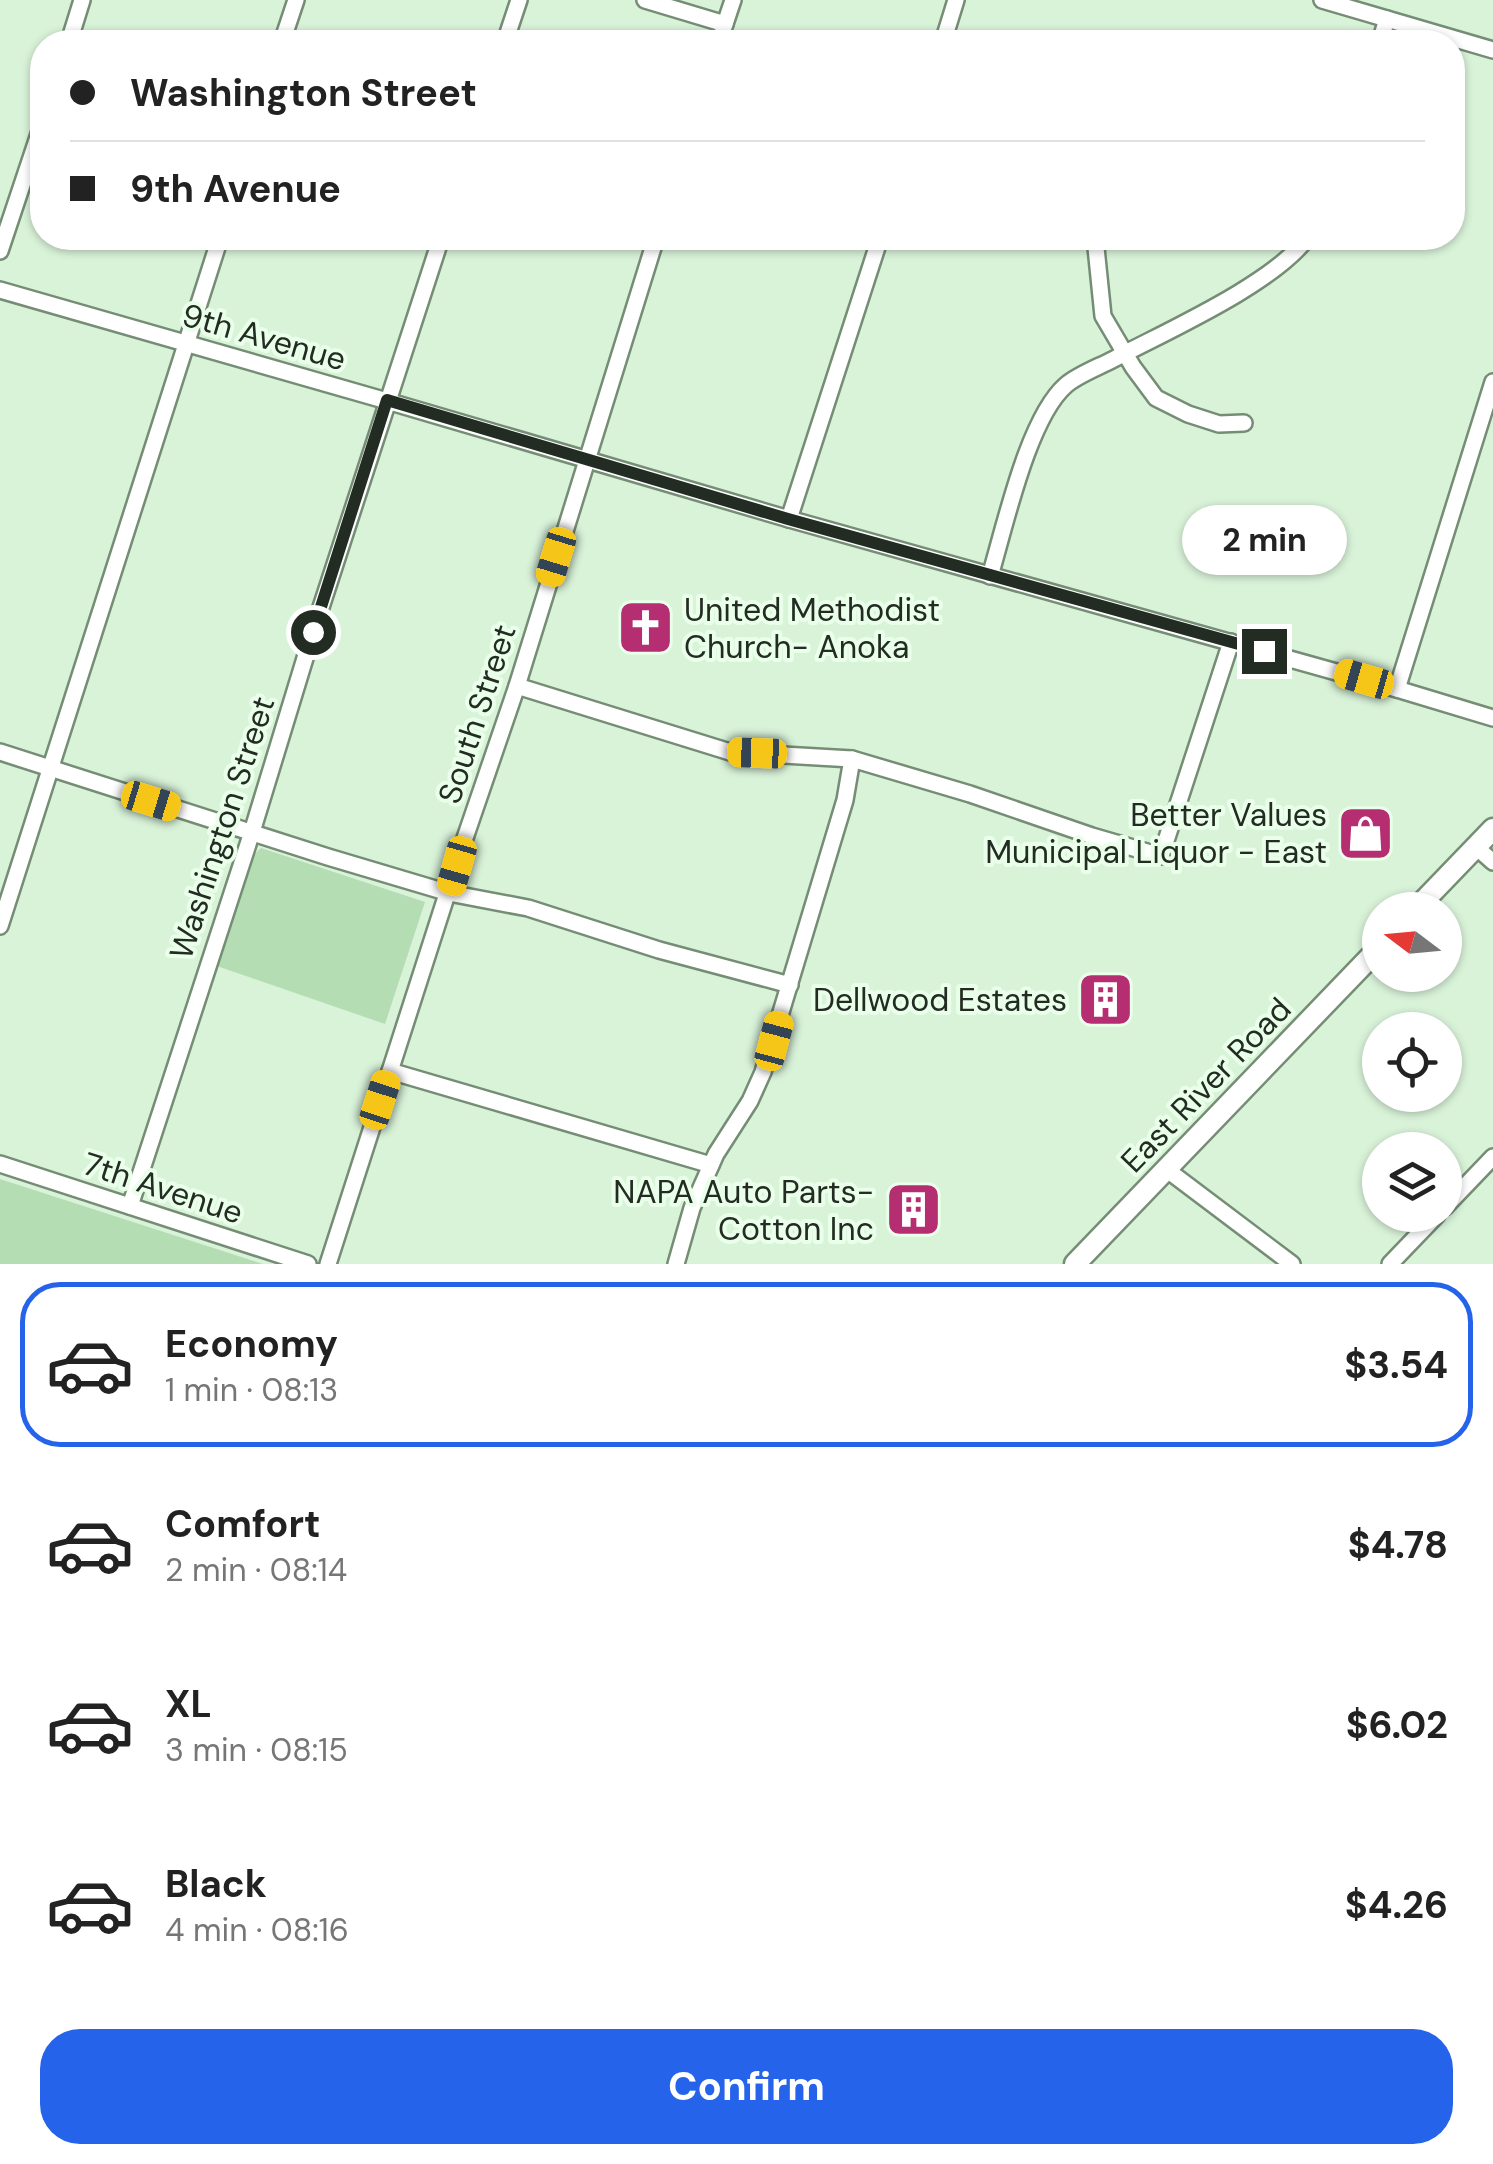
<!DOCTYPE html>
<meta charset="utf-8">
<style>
:root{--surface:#fff;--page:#f2f2f2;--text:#222;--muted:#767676;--line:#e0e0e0;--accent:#2563eb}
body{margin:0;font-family:"DM Sans",sans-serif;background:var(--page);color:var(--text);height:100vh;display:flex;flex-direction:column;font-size:38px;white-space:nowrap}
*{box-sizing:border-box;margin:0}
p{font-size:32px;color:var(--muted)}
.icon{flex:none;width:55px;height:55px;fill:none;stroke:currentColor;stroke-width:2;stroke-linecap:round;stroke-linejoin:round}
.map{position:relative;height:1264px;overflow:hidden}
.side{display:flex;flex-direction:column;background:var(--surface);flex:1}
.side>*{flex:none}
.hud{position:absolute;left:30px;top:30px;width:1435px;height:220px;border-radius:40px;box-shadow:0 2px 8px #0004;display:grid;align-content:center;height:220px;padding:0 40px;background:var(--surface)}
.needle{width:65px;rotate:286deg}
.controls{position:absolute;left:1362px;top:892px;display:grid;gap:20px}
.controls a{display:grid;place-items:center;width:100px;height:100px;border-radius:50%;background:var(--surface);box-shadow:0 2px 8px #0004;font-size:50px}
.end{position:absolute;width:45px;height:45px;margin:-22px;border:12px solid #232c23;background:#fff;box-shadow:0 0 0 5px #fff}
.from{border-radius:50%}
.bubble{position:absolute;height:70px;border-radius:35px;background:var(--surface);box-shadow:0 2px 8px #0004;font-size:32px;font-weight:700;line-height:70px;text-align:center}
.car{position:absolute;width:30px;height:60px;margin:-30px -15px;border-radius:12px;box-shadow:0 0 8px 2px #0007;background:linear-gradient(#f5c518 24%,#345 0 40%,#f5c518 0 76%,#345 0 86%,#f5c518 0)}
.hud b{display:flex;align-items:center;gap:35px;height:95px;font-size:38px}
.hud b+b{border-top:2px solid var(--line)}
.hud i{width:25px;height:25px;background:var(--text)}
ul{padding:18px 0 0;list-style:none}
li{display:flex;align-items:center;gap:30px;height:165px;margin:0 20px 15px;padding:0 20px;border:5px solid transparent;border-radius:40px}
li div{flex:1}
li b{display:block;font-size:38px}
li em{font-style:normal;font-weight:700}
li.current{border-color:var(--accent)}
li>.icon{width:90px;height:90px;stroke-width:1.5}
.button{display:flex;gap:20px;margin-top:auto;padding:20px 40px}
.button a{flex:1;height:115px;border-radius:40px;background:var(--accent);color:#fff;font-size:40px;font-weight:700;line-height:115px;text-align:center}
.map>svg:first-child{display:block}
.green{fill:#b4ddb4}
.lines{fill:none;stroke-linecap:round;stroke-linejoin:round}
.minor-casing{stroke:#758d75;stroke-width:20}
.major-casing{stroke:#758d75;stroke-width:25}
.minor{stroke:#fff;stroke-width:15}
.major{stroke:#fff;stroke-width:20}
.route{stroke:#232c23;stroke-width:12}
.labels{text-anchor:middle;stroke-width:8;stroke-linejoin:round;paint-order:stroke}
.street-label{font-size:32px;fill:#232c23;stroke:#eaffe9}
.poi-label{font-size:32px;fill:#232c23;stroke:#eaffe9;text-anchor:end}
</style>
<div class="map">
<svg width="1493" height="1264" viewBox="0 0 1493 1264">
<rect width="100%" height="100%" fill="#d9f3d9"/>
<!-- green -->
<g class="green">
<path d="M261,848L425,902L385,1024L217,966L253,855Z"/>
<path d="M0,1179L263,1264H0Z"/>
</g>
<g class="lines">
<defs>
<g id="minor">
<path d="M645,0L725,24"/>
<path d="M1322,0L1493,50"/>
<path d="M69,42L82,0"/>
<path d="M282,42L296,0"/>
<path d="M505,42L519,0"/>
<path d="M719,42L733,0"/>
<path d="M943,42L956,0"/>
<path d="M1380,42L1387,19"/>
<path d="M1095,238L1103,316L1133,367L1156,398L1188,414L1219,424L1244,423"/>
<path d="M0,251L42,125"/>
<path d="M0,290L387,401L789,519L1397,689L1493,718"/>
<path d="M789,519L880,238"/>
<path d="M990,576C1005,526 1028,418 1066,385C1079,374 1099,367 1114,359C1167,331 1273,284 1307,238"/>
<path d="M517,686L730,752L852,759L970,794L1092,836L1161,856L1231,642"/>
<path d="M1397,689L1493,382"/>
<path d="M0,752L328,857L449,893L528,908L659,950L790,985"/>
<path d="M1476,847L1493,862"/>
<path d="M0,926L220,238"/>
<path d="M390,1071L711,1165"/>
<path d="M0,1164L308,1264"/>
<path d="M1166,1169L1292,1264"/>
<path d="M130,1206L252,832L313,632L441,238"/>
<path d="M1445,1207L1493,1157"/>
<path d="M328,1264L465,838L517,686L656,238"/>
<path d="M676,1264L692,1208L716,1154L750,1101L763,1072L845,800L852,759"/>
<path d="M1390,1264L1437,1215"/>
</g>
<g id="major">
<path d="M1415,910L1493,829"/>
<path d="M1075,1264L1380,947"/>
</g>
</defs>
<!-- minor casing -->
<use href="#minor" class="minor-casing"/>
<!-- major casing -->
<use href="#major" class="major-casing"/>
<!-- minor -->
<use href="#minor" class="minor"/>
<!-- major -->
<use href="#major" class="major"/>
</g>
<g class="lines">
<!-- route -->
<path class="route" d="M313,632L387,400L788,519L1264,651"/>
</g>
<!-- icons -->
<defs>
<symbol id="church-square" viewBox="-11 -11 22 22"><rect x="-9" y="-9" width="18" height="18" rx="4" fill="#b42e71" stroke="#eaffe9"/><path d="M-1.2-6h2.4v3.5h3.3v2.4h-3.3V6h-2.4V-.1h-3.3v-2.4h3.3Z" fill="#fff"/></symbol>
<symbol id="shop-square" viewBox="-11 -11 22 22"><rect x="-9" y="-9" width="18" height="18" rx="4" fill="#b42e71" stroke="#eaffe9"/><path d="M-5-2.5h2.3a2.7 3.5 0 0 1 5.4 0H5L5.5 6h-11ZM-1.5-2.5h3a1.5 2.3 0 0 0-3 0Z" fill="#fff"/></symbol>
<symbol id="building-square" viewBox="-11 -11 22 22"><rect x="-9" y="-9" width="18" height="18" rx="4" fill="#b42e71" stroke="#eaffe9"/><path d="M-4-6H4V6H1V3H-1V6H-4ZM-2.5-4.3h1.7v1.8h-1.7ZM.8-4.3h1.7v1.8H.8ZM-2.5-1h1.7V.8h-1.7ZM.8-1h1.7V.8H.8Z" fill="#fff"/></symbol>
</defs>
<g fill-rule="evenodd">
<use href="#church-square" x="614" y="596" width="63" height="63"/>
<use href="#shop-square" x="1334" y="802" width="63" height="63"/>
<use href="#building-square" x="1074" y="968" width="63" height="63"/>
<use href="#building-square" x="882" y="1178" width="63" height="63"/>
</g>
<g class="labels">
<!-- street labels -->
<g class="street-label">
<text transform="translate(264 337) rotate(16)" y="11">9th Avenue</text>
<text transform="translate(477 714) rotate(-72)" y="11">South Street</text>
<text transform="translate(222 828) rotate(-72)" y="11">Washington Street</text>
<text transform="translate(1206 1085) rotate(-46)" y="11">East River Road</text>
<text transform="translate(163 1188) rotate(18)" y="11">7th Avenue</text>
</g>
<!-- poi labels -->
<g class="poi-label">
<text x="684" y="621" text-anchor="start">United Methodist<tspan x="684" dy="37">Church- Anoka</tspan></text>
<text x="1327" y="826">Better Values<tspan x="1327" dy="37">Municipal Liquor - East</tspan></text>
<text x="1067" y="1011">Dellwood Estates</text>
<text x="874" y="1203">NAPA Auto Parts-<tspan x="874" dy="37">Cotton Inc</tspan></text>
</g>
</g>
</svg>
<div class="controls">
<a><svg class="needle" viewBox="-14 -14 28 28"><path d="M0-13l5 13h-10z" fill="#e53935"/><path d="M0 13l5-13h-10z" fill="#767676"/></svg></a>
<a><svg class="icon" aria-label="locate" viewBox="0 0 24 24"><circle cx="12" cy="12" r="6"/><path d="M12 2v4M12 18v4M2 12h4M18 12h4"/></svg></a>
<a><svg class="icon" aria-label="layers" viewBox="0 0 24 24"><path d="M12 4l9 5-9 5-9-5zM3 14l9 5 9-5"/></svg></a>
</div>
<i class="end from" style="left:313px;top:632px"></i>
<i class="end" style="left:1264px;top:651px"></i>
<div class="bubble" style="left:1182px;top:505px;width:165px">2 min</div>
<i class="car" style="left:556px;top:557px;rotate:197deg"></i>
<i class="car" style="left:1364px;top:679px;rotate:286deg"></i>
<i class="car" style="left:757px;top:753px;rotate:272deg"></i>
<i class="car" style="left:151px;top:801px;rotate:107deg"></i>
<i class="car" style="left:457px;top:866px;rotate:196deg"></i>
<i class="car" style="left:774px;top:1041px;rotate:15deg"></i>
<i class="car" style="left:380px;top:1100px;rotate:18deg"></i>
<div class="hud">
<b><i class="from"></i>Washington Street</b>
<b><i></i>9th Avenue</b>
</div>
</div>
<section class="side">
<ul>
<li class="current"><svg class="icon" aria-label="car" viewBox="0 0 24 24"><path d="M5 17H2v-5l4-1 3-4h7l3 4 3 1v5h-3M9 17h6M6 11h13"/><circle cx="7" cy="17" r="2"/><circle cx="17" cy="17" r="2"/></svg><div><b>Economy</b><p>1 min · 08:13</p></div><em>$3.54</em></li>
<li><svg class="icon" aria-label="car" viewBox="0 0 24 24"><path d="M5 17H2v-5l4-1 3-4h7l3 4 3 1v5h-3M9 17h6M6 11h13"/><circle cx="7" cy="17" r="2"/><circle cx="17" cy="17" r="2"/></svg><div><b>Comfort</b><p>2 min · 08:14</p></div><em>$4.78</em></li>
<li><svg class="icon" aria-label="car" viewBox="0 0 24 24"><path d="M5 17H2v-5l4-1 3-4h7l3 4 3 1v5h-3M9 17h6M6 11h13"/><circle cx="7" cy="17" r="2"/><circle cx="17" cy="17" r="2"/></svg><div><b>XL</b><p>3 min · 08:15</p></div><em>$6.02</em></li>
<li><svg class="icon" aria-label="car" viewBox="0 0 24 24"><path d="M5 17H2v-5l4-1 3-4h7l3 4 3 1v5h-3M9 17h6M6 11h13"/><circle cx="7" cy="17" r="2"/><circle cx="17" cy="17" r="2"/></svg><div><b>Black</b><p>4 min · 08:16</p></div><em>$4.26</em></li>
</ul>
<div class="button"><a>Confirm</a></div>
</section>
